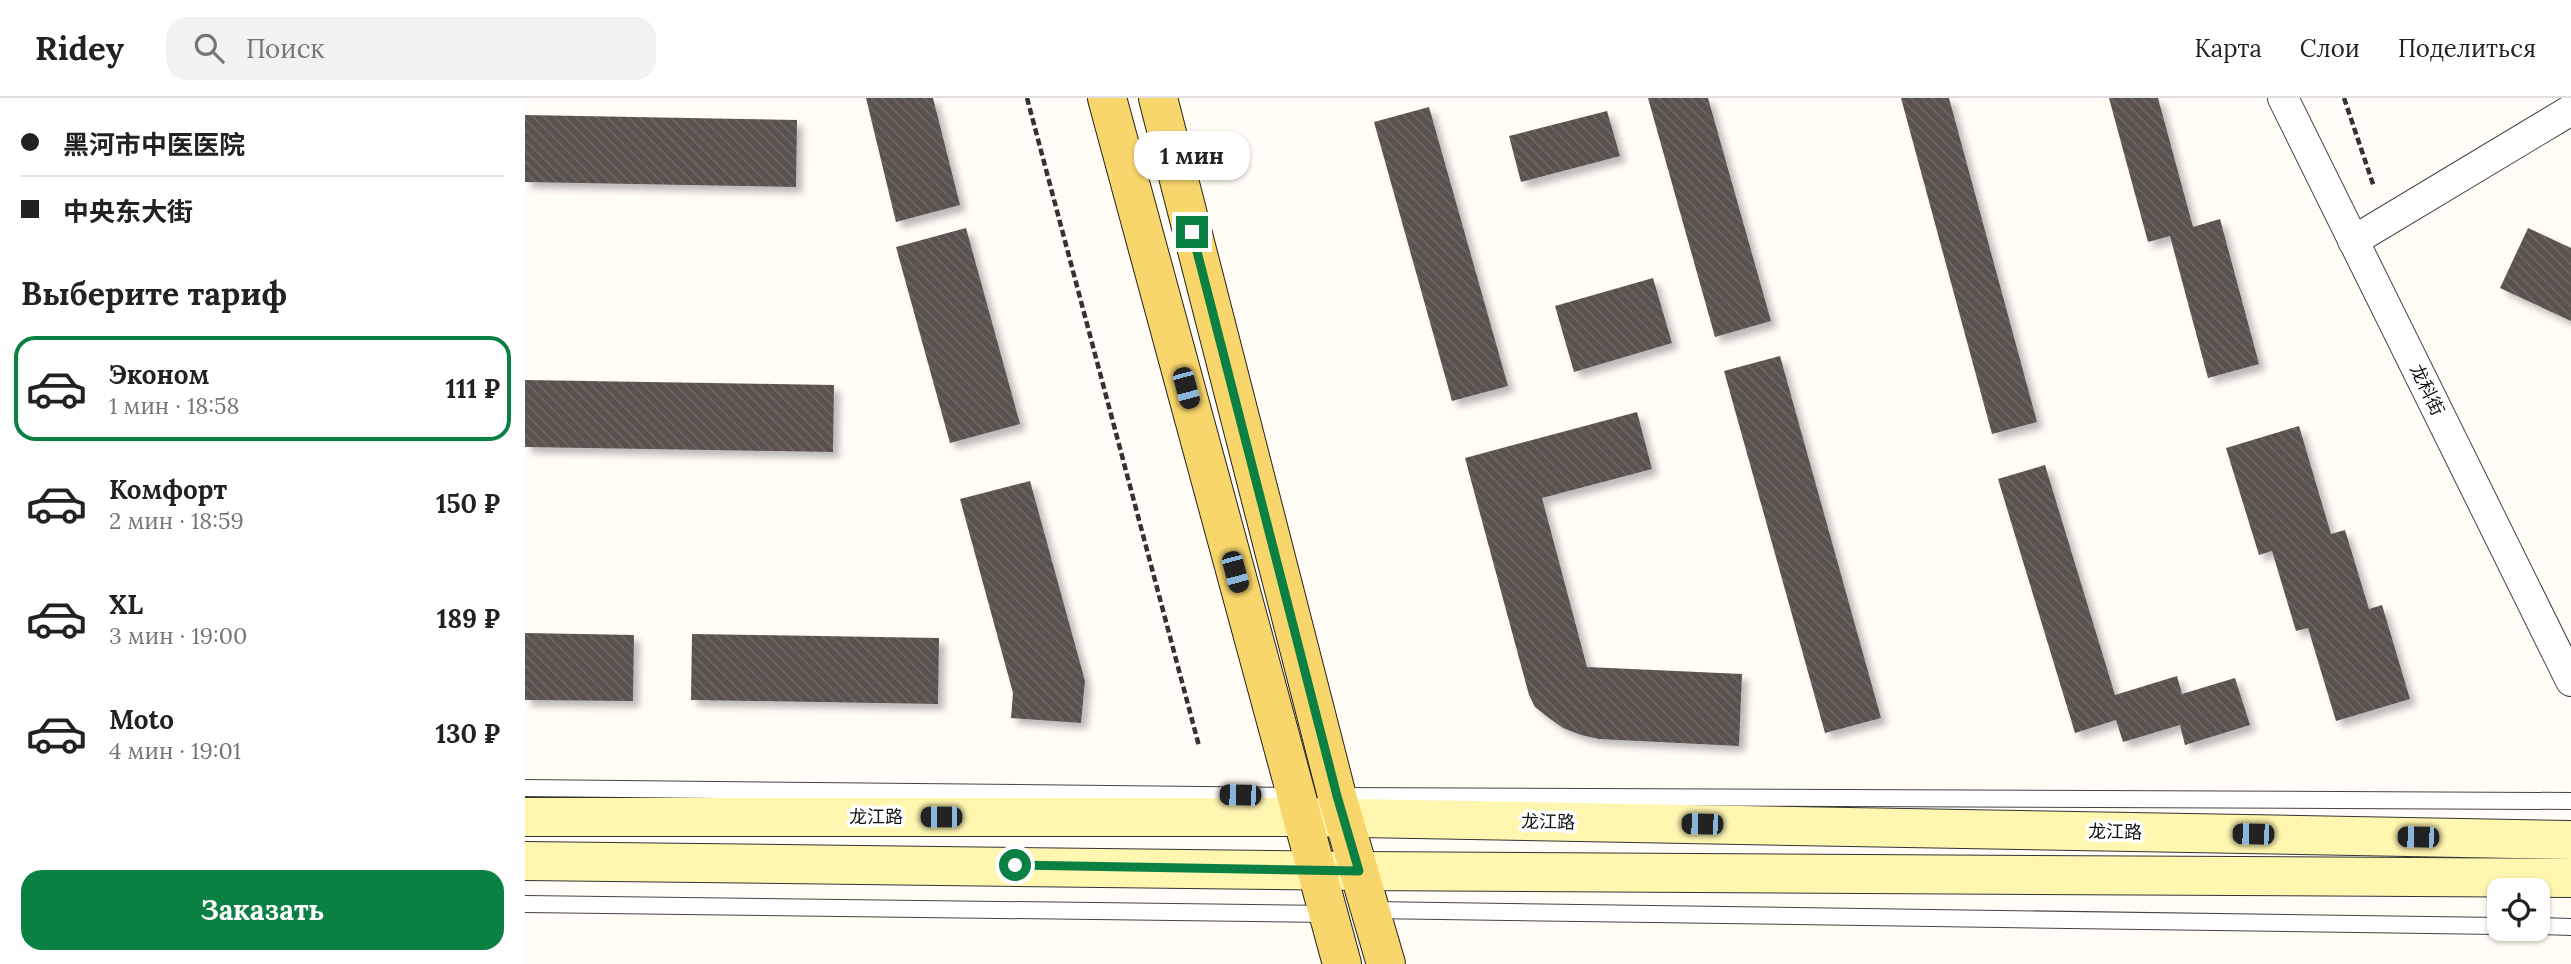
<!DOCTYPE html>
<html lang="ru">
<meta charset="utf-8">
<style>
:root{--surface:#fff;--page:#f2f2f2;--text:#222;--muted:#767676;--line:#e0e0e0;--accent:#0b8043}
body{margin:0;font-family:Lora,"Noto Sans SC",serif;background:var(--page);color:var(--text);height:100vh;display:flex;flex-direction:column;font-size:26px;white-space:nowrap}
*{box-sizing:border-box;margin:0}
p{font-size:23px;color:var(--muted)}
.icon{flex:none;width:38px;height:38px;fill:none;stroke:currentColor;stroke-width:2;stroke-linecap:round;stroke-linejoin:round}
.map{position:relative;flex:1;overflow:hidden}
.drawer{display:flex;flex-direction:column;background:var(--surface);width:525px}
.drawer>*{flex:none}
.hud{display:grid;align-content:center;height:154px;padding:0 21px;background:var(--surface)}
.fabs{position:absolute;left:1962px;top:780px;display:grid;gap:14px}
.fabs a{display:grid;place-items:center;width:63px;height:63px;border-radius:14px;background:var(--surface);box-shadow:0 2px 5px #0004;font-size:35px}
.end{position:absolute;width:32px;height:32px;margin:-16px;border:9px solid #0b8043;background:#fff;box-shadow:0 0 0 4px #fff}
.from{border-radius:50%}
.bubble{position:absolute;height:49px;border-radius:21px;background:var(--surface);box-shadow:0 2px 5px #0004;font-size:23px;font-weight:700;line-height:49px;text-align:center}
.car{position:absolute;width:21px;height:42px;margin:-21px -10px;border-radius:9px;box-shadow:0 0 5px 2px #0007;background:linear-gradient(#222 24%,#8ab4d8 0 40%,#222 0 76%,#8ab4d8 0 86%,#222 0)}
.hud b{display:flex;align-items:center;gap:24px;height:66px;font-size:26px}
.hud b+b{border-top:2px solid var(--line)}
.hud i{width:18px;height:18px;background:var(--text)}
ul{padding:0;list-style:none}
li{display:flex;align-items:center;gap:21px;height:105px;margin:0 14px 10px;padding:0 7px;border:4px solid transparent;border-radius:21px}
li div{flex:1}
li b{display:block;font-size:26px}
li em{font-style:normal;font-weight:700}
li.active{border-color:var(--accent)}
li>.icon{width:63px;height:63px;stroke-width:1.5}
h2{padding:0 21px;font-size:32px;line-height:84px}
.primary-button{display:flex;gap:14px;margin-top:auto;padding:14px 21px}
.primary-button a{flex:1;height:80px;border-radius:21px;background:var(--accent);color:#fff;font-size:28px;font-weight:700;line-height:80px;text-align:center}
header{display:flex;align-items:center;gap:42px;box-sizing:border-box;height:98px;padding:0 35px;background:var(--surface);border-bottom:2px solid var(--line)}
header strong{font-size:33px}
nav{display:flex;gap:38px;margin-inline-start:auto;font-size:24px}
.search{width:490px;height:63px;background:var(--page);display:flex;align-items:center;gap:18px;box-sizing:border-box;padding:0 24px;border-radius:21px;color:var(--muted);font-size:26px}
main{display:flex;flex:1;min-height:0}
.map>svg:first-child{display:block}
.building{fill:url(#building-back-hatch);filter:url(#shadow)}
.lines{fill:none;stroke-linecap:round;stroke-linejoin:round}
.lane-casing{stroke:#444;stroke-width:18}
.street-casing{stroke:#444;stroke-width:32}
.secondary-casing{stroke:#333;stroke-width:40}
.primary-casing{stroke:#222;stroke-width:40}
.path{stroke:#333;stroke-width:4.5;stroke-dasharray:7 3.5;stroke-linecap:butt}
.lane{stroke:#fff;stroke-width:16}
.street{stroke:#fff;stroke-width:30}
.secondary{stroke:#fff6b0;stroke-width:38}
.primary{stroke:#f9d66b;stroke-width:38}
.route{stroke:#0b8043;stroke-width:9}
.labels{text-anchor:middle;stroke-width:7;stroke-linejoin:round;paint-order:stroke}
.street-label{font-size:18px;fill:#111;stroke:#fff}
</style>
<header>
<strong>Ridey</strong>
<div class="search"><svg class="icon" aria-label="search" viewBox="0 0 24 24"><circle cx="10" cy="10" r="6"/><path d="M15 15l6 6"/></svg>Поиск</div>
<nav><a>Карта</a><a>Слои</a><a>Поделиться</a></nav>
</header>
<main>
<section class="drawer">
<div class="hud">
<b><i class="from"></i>黑河市中医医院</b>
<b><i></i>中央东大街</b>
</div>
<h2>Выберите тариф</h2>
<ul>
<li class="active"><svg class="icon" aria-label="car" viewBox="0 0 24 24"><path d="M5 17H2v-5l4-1 3-4h7l3 4 3 1v5h-3M9 17h6M6 11h13"/><circle cx="7" cy="17" r="2"/><circle cx="17" cy="17" r="2"/></svg><div><b>Эконом</b><p>1 мин · 18:58</p></div><em>111 ₽</em></li>
<li><svg class="icon" aria-label="car" viewBox="0 0 24 24"><path d="M5 17H2v-5l4-1 3-4h7l3 4 3 1v5h-3M9 17h6M6 11h13"/><circle cx="7" cy="17" r="2"/><circle cx="17" cy="17" r="2"/></svg><div><b>Комфорт</b><p>2 мин · 18:59</p></div><em>150 ₽</em></li>
<li><svg class="icon" aria-label="car" viewBox="0 0 24 24"><path d="M5 17H2v-5l4-1 3-4h7l3 4 3 1v5h-3M9 17h6M6 11h13"/><circle cx="7" cy="17" r="2"/><circle cx="17" cy="17" r="2"/></svg><div><b>XL</b><p>3 мин · 19:00</p></div><em>189 ₽</em></li>
<li><svg class="icon" aria-label="car" viewBox="0 0 24 24"><path d="M5 17H2v-5l4-1 3-4h7l3 4 3 1v5h-3M9 17h6M6 11h13"/><circle cx="7" cy="17" r="2"/><circle cx="17" cy="17" r="2"/></svg><div><b>Moto</b><p>4 мин · 19:01</p></div><em>130 ₽</em></li>
</ul>
<div class="primary-button"><a>Заказать</a></div>
</section>
<div class="map">
<svg width="2046" height="866" viewBox="0 0 2046 866">
<defs>
<pattern id="building-back-hatch" width="6" height="6" patternUnits="userSpaceOnUse" patternTransform="scale(1.75)"><rect width="6" height="6" fill="#5a524d"/><path d="M-1 5l2 2M0 0l6 6M5-1l2 2" fill="none" stroke="#6d6662"/></pattern>
<filter id="shadow"><feDropShadow dx="6" dy="6" stdDeviation="3.5" flood-color="#0004"/></filter>
</defs>
<rect width="100%" height="100%" fill="#fffdf5"/>
<!-- building -->
<g class="building">
<path d="M341,0H408L435,107L371,124Z"/>
<path d="M1123,0H1183L1246,223L1190,239Z"/>
<path d="M1376,0H1424L1512,324L1467,336Z"/>
<path d="M1584,0H1633L1668,129L1695,121L1734,266L1683,280L1645,138L1623,144Z"/>
<path d="M904,9L983,288L927,303L849,24Z"/>
<path d="M1082,13L1095,58L996,84L984,38Z"/>
<path d="M0,17L272,22L271,89L0,84Z"/>
<path d="M441,130L495,326L425,345L371,149Z"/>
<path d="M2003,130L2046,150V223L1975,190Z"/>
<path d="M1128,180L1147,245L1049,274L1030,208Z"/>
<path d="M1255,258L1356,620L1300,635L1199,273Z"/>
<path d="M0,282L309,287L308,354L0,349Z"/>
<path d="M1112,314L1127,371L1017,400L1062,569L1217,576L1214,648L1074,641L1056,637L1038,630L1024,620L1010,609L1004,597L940,360Z"/>
<path d="M1774,328L1806,436L1820,432L1844,511L1857,507L1885,601L1811,623L1783,530L1771,533L1747,453L1734,457L1701,350Z"/>
<path d="M1520,367L1590,597L1652,578L1657,596L1710,580L1725,627L1660,647L1655,627L1598,644L1591,622L1550,635L1473,381Z"/>
<path d="M505,383L560,583L556,625L486,620L488,595L435,401Z"/>
<path d="M0,535L109,537L108,603L0,602Z"/>
<path d="M167,536L414,540L413,606L166,602Z"/>
</g>
<g class="lines">
<defs>
<g id="lane">
<path d="M0,690L771,698"/>
<path d="M811,698L2046,703"/>
<path d="M0,806L802,816"/>
<path d="M846,812L1974,828"/>
<path d="M2012,828L2046,829"/>
</g>
<g id="street">
<path d="M1758,0L2046,583"/>
<path d="M1828,143L2046,12"/>
</g>
<g id="secondary">
<path d="M0,719H777L2046,742"/>
<path d="M0,763L834,773L2046,780"/>
</g>
<g id="primary">
<path d="M582,0L817,866"/>
<path d="M633,0L812,698L861,866"/>
</g>
</defs>
<!-- lane casing -->
<use href="#lane" class="lane-casing"/>
<!-- street casing -->
<use href="#street" class="street-casing"/>
<!-- secondary casing -->
<use href="#secondary" class="secondary-casing"/>
<!-- primary casing -->
<use href="#primary" class="primary-casing"/>
<!-- path -->
<g class="path">
<path d="M502,0L674,648"/>
<path d="M1819,0L1849,89"/>
</g>
<!-- lane -->
<use href="#lane" class="lane"/>
<!-- street -->
<use href="#street" class="street"/>
<!-- secondary -->
<use href="#secondary" class="secondary"/>
<!-- primary -->
<use href="#primary" class="primary"/>
</g>
<g class="lines">
<!-- route -->
<path class="route" d="M490,767L834,773L812,698L667,134"/>
</g>
<g class="labels">
<!-- street labels -->
<g class="street-label">
<text transform="translate(1902 292) rotate(64)" y="6">龙科街</text>
<text x="351" y="725">龙江路</text>
<text transform="translate(1023 724) rotate(1)" y="6">龙江路</text>
<text transform="translate(1590 734) rotate(1)" y="6">龙江路</text>
</g>
</g>
</svg>
<div class="fabs">
<a><svg class="icon" aria-label="locate" viewBox="0 0 24 24"><circle cx="12" cy="12" r="6"/><path d="M12 2v4M12 18v4M2 12h4M18 12h4"/></svg></a>
</div>
<i class="end from" style="left:490px;top:767px"></i>
<i class="end" style="left:667px;top:134px"></i>
<div class="bubble" style="left:609px;top:33px;width:116px">1 мин</div>
<i class="car" style="left:661px;top:290px;rotate:165deg"></i>
<i class="car" style="left:710px;top:474px;rotate:165deg"></i>
<i class="car" style="left:715px;top:697px;rotate:271deg"></i>
<i class="car" style="left:416px;top:719px;rotate:270deg"></i>
<i class="car" style="left:1177px;top:726px;rotate:271deg"></i>
<i class="car" style="left:1728px;top:736px;rotate:271deg"></i>
<i class="car" style="left:1893px;top:739px;rotate:271deg"></i>
</div>
</main>
